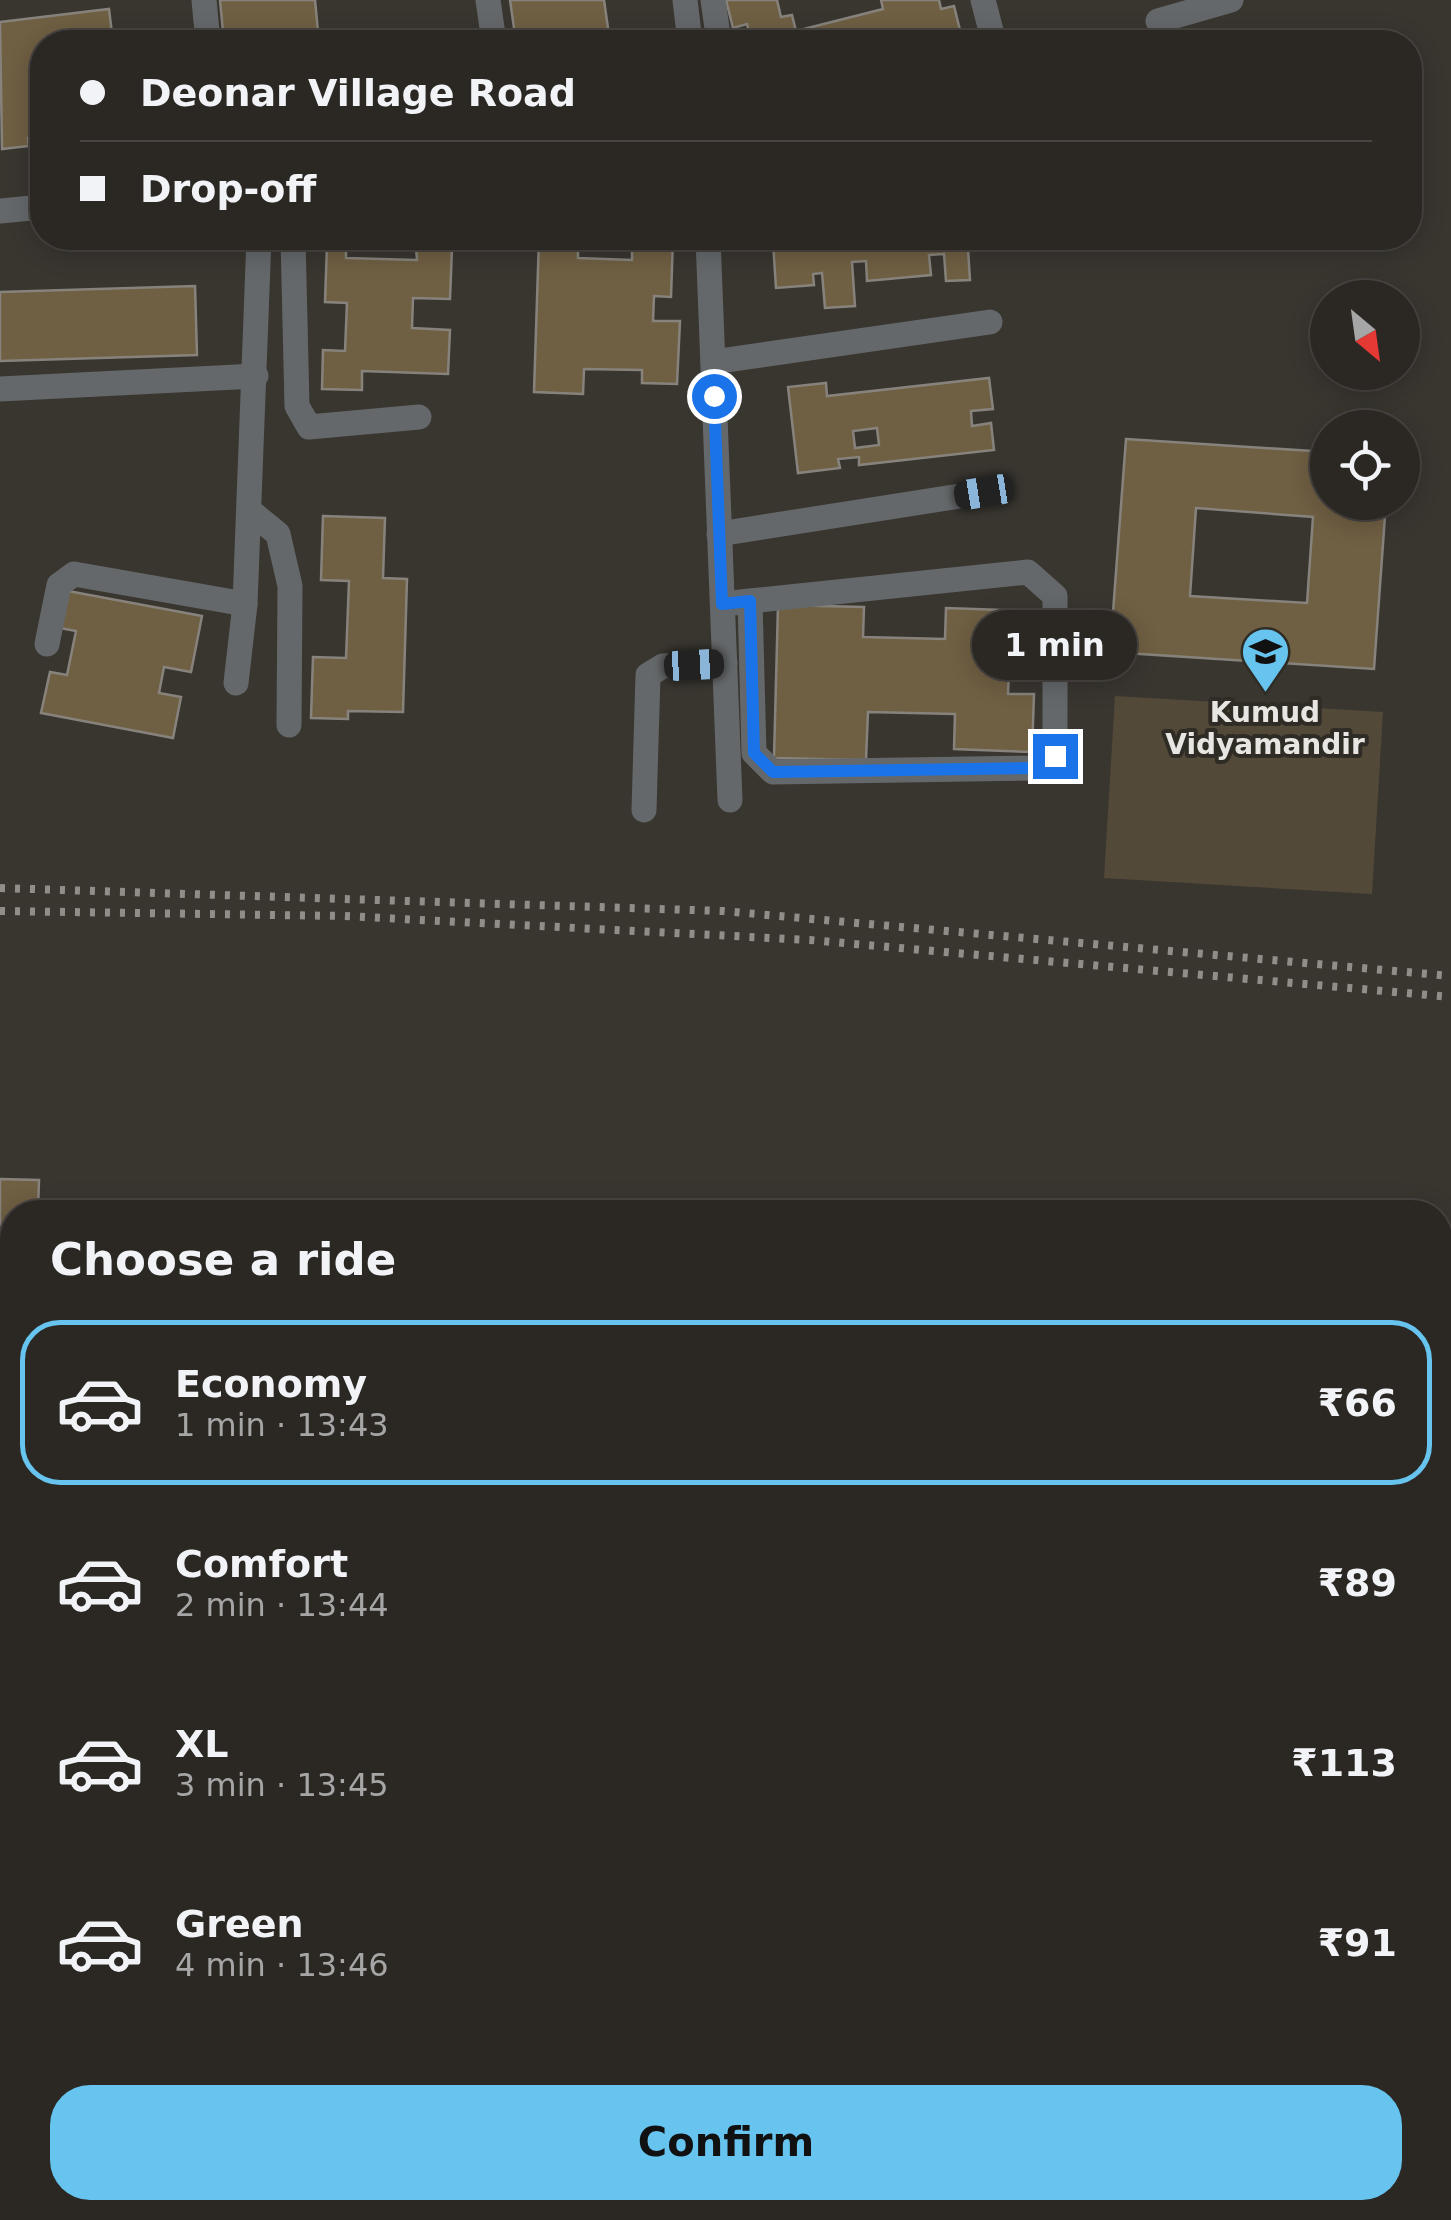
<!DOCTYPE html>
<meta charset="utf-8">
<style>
:root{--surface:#2b2824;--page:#33302c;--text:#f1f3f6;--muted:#a6a6a6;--line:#474441;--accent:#66c4ef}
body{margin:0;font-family:"DejaVu Sans",sans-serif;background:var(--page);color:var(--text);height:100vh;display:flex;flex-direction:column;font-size:38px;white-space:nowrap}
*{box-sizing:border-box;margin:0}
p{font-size:32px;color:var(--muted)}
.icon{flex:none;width:55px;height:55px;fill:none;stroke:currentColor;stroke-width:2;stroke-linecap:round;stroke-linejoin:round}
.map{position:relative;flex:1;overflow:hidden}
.details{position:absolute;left:0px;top:1200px;width:1452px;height:1020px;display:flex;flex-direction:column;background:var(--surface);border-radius:40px 40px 0 0;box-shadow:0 5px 25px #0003,0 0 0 2px var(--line)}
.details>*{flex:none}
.guide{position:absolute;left:30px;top:30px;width:1392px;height:220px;border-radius:40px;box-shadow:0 5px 25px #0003,0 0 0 2px var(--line);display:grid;align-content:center;height:220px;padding:0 50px;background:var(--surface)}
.needle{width:65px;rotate:151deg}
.controls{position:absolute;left:1310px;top:280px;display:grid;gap:20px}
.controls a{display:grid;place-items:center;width:110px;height:110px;border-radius:50%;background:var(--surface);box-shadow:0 5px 25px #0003,0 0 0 2px var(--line);font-size:50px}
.end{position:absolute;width:45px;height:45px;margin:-22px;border:12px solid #1a73e8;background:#fff;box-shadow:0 0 0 5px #fff}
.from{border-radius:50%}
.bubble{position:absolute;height:70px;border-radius:35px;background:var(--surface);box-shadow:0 5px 25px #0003,0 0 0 2px var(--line);font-size:32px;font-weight:700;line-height:70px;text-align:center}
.car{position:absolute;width:30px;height:60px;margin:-30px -15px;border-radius:12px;box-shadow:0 0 8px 2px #0007;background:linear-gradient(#222 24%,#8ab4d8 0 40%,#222 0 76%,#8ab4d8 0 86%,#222 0)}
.guide b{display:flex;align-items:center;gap:35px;height:95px;font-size:38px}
.guide b+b{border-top:2px solid var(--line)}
.guide i{width:25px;height:25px;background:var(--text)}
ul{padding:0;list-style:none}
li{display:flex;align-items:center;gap:30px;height:165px;margin:0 20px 15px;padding:0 30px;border:5px solid transparent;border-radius:40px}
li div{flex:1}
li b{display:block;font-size:38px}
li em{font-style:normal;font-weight:700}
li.selected{border-color:var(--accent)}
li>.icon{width:90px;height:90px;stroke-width:1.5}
h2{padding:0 50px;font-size:45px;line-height:120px}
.button{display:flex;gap:20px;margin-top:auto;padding:20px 50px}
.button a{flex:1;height:115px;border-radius:40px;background:var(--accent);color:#111;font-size:40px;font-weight:700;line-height:115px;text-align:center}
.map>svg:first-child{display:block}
.green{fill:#534938}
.water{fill:#98876a}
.building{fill:#6f5f43;stroke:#87837c;stroke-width:2.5;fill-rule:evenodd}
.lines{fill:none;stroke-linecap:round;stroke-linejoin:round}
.minor{stroke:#65686a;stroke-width:25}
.tertiary{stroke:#65686a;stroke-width:25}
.rail{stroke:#918e89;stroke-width:8;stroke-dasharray:5 10;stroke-linecap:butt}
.route{stroke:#1a73e8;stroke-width:12}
.labels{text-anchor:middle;stroke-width:8;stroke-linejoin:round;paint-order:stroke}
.poi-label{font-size:28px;font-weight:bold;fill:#e8e6e2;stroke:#2f2c26}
</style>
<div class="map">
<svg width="1451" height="2220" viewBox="0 0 1451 2220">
<rect width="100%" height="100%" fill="#393630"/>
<!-- green -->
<path class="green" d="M1115,696L1383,712L1372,894L1104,878Z"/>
<!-- water -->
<g class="water">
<rect x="0" y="1400" width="12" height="117"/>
<path d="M783,2208H1004L1012,2220H792Z"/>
</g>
<!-- building -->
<g class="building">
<path d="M220,0H315L319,42H224Z"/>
<path d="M510,0H604L610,42H516Z"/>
<path d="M726,0H777L781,17L792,15L796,31L883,9L881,0H939L941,9L954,6L963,42H751L747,24L733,28Z"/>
<path d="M109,9L113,42H42V136L28,138L29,146L2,149L0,22Z"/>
<path d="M539,238H578V258L632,260V238H673L671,297L654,296L653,321H680L677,384L642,383V370L584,369L583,394L534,392Z"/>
<path d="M804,238H1012V245L968,249L970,280L946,281L944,254L929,255L931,275L867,281L866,261L852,262L855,306L825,308L822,273L813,274L814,285L776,288L773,242Z"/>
<path d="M327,245H346V258L417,260L416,247L452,248L450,299L413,298L412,328L450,330L448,374L362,371V390L322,389L323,350L345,351L347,303L325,302Z"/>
<path d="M195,286L197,355L0,361V292Z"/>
<path d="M989,378L993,409L971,411L972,426L991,423L994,450L859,465V457L838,459L840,468L798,473L788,387L826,383L827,396ZM877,428L879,445L855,448L853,431Z"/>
<path d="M1126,439L1328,452V502H1386L1374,669L1110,652ZM1196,508L1313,517L1307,603L1190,596Z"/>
<path d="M323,516L385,518L383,578L407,579L403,712L348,711V719L311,718L313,657L346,658L349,581L321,580Z"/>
<path d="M68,591L202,616L191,672L164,667L159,693L181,697L173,738L41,713L50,672L67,675L76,631L60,628Z"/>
<path d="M778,605L864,607L863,637L945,639L946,608L1035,611V647L1010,646L1008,694H1034L1032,752L954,749L955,714L868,712L866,760L774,758Z"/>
<path d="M0,1179L39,1180L38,1212H12V1255L0,1254Z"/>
<rect x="0" y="1660" width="12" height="131"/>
<path d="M5,1994H12V2133H7Z"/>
</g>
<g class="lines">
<!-- minor -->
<g class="minor">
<path d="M204,0L208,42"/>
<path d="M488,0L494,42"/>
<path d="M685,0L690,42"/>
<path d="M713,0L719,42"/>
<path d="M983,0L994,42"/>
<path d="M1158,21L1231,0"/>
<path d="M0,211L42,207"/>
<path d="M293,238L297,406L309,427L419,417"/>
<path d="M708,238L730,800"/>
<path d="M713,362L990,322"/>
<path d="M0,389L256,376"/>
<path d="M250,511L278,534L290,586L289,725"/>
<path d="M719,534L985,492"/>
<path d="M723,604L750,601L1028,572L1055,596V756L1038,768L773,772L754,753L750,601"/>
<path d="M47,644L59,585L74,574L245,604"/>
<path d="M236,683L245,604L259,238"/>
<path d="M644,810L648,675L663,666L725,663"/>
<path d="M0,1613H12"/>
<path d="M0,1819H12"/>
<path d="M0,1906H12"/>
<path d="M0,1985H12"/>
<path d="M1440,2074H1451"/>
<path d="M471,2208L480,2220"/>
</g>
<!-- tertiary -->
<g class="tertiary">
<path d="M0,1274L12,1275"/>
<path d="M1440,1362L1451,1363"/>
<path d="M1440,1575L1451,1480"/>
<path d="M1366,2220L1367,2208"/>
</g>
<!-- rail -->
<g class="rail">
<path d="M0,888L723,911L1451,976"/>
<path d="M0,911L344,916L810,940L1451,997"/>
</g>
</g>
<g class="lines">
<!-- route -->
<path class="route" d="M714,396L722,604L750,601L754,753L773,772L1038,768L1055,756"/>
</g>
<!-- icons -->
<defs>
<symbol id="school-pin" viewBox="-11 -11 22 30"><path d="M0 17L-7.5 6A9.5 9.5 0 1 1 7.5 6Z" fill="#66c4ef" stroke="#2f2c26"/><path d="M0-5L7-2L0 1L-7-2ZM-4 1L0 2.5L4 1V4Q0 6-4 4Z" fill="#111"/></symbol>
</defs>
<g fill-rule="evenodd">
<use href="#school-pin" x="1238" y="624" width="55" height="75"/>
</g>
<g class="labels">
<!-- poi labels -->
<g class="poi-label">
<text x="1265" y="722">Kumud<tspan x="1265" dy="32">Vidyamandir</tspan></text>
</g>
</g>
</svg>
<div class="controls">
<a><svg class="needle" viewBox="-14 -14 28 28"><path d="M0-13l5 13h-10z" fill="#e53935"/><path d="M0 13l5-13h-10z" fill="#a6a6a6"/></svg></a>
<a><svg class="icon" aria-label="locate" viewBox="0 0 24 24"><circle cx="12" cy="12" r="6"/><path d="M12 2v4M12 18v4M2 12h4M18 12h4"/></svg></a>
</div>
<i class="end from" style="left:714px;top:396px"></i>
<i class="end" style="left:1055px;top:756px"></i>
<div class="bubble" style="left:972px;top:610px;width:165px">1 min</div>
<i class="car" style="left:984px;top:492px;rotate:261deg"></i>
<i class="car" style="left:694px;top:665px;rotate:87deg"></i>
<div class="guide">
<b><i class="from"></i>Deonar Village Road</b>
<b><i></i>Drop-off</b>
</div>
<section class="details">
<h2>Choose a ride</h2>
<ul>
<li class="selected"><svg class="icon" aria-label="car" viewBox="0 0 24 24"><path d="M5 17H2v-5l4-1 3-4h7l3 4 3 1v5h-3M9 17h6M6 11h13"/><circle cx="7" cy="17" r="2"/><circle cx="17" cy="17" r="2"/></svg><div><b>Economy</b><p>1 min · 13:43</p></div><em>₹66</em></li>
<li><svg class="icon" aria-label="car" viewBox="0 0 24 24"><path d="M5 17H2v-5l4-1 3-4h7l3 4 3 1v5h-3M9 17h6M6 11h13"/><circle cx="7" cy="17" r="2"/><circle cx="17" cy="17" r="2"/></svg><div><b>Comfort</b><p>2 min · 13:44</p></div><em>₹89</em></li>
<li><svg class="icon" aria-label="car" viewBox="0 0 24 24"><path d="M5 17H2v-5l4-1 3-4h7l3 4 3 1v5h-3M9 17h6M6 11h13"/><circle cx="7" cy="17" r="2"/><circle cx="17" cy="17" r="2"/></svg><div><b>XL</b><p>3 min · 13:45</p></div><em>₹113</em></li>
<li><svg class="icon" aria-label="car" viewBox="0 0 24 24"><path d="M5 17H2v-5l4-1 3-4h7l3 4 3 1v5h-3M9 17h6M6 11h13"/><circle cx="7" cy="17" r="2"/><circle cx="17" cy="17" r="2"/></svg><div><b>Green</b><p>4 min · 13:46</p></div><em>₹91</em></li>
</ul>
<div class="button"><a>Confirm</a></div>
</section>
</div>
